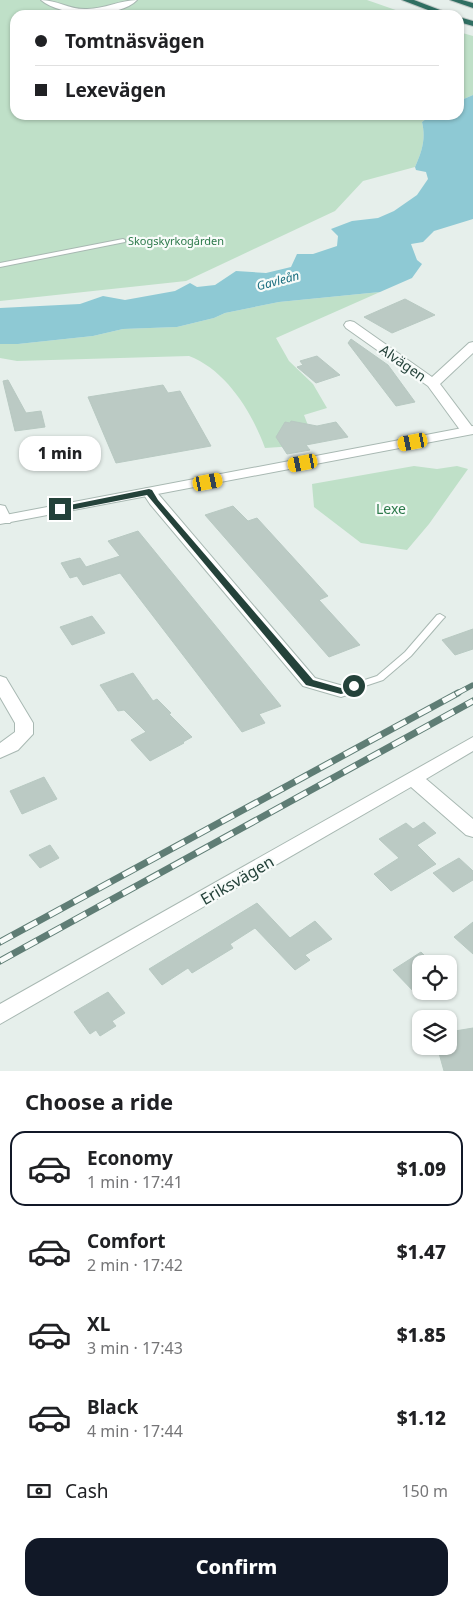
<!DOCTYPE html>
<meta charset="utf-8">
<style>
:root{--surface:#fff;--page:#f2f2f2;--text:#202124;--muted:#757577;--line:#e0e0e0;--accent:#111827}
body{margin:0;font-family:"Noto Sans",sans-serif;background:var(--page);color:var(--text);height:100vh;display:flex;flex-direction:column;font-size:19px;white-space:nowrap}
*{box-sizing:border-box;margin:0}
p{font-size:16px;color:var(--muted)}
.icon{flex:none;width:28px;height:28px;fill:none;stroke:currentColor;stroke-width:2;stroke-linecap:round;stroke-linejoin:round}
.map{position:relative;height:1071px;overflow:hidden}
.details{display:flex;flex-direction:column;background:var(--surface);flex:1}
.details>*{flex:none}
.banner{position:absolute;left:10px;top:10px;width:454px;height:110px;border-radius:15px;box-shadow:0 1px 4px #0004;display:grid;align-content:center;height:110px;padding:0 25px;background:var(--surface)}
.controls{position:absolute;left:412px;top:955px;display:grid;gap:10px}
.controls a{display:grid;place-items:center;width:45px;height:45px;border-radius:10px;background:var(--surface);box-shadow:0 1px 4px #0004;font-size:25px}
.end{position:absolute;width:22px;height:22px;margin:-11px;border:6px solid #24423a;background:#fff;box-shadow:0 0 0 2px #fff}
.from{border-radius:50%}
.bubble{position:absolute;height:35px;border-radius:15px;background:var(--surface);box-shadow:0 1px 4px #0004;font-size:16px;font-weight:800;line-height:35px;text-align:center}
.car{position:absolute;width:15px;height:30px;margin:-15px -8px;border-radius:6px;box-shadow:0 0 4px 1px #0007;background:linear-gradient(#f5c518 24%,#345 0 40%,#f5c518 0 76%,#345 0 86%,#f5c518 0)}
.banner b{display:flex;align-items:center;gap:18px;height:48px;font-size:19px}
.banner b+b{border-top:1px solid var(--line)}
.banner i{width:12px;height:12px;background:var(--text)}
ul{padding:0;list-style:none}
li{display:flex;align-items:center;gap:15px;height:75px;margin:0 10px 8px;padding:0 15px;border:2px solid transparent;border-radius:15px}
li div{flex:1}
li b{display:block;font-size:19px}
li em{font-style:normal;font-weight:800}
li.current{border-color:var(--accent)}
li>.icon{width:45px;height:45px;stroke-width:1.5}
h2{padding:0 25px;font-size:22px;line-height:60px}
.pay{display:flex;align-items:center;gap:12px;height:55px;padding:0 25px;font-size:19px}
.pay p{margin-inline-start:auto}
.cta{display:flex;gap:10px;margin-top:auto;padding:10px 25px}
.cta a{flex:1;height:58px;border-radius:15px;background:var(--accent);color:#fff;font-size:20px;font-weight:800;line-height:58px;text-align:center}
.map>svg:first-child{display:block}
.green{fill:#bfe0c8}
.water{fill:#8ec9d4}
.building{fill:#bbcac4;stroke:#b8c9c2}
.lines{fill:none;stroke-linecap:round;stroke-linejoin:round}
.service-casing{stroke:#a8b8b2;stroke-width:2}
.minor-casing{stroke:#a8b8b2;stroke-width:2}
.tertiary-casing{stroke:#a8b8b2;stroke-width:2}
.motorway-casing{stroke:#c2cac8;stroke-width:2}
.service{fill:#fff;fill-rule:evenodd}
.minor{fill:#fff;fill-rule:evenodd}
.tertiary{fill:#fff;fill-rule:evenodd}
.motorway{fill:#2f6f62;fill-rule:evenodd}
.rail-far1-casing{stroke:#5f7d75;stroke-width:5.5}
.rail-casing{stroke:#5f7d75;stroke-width:7}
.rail-far1{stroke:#f7fbf9;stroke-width:4;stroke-dasharray:11;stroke-linecap:butt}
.rail{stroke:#f7fbf9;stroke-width:5;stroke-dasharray:14;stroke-linecap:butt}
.route{fill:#24423a}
.labels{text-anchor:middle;stroke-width:4.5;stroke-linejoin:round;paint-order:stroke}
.far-park-label{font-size:11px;fill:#2d7a4b;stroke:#f7fbf9}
.far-water-label{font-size:12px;font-style:italic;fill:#1c6f80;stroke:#f7fbf9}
.street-label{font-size:14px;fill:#24423a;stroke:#f7fbf9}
.park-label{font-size:14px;fill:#2d7a4b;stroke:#f7fbf9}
.near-street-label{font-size:16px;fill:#24423a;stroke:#f7fbf9}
</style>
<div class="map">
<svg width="473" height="1071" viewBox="0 0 473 1071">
<rect width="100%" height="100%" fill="#e6efeb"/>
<!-- green -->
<g class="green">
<path d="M0,0H367L410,15H15V115H431L422,122C426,139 422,151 415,167L363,181L335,211L186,281L0,301Z"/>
<path d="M459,32L473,36V95L459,101Z"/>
<path d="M380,292L276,338L289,361L313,384L327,408L304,415L309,428L295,446L265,448C252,412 226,370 189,356L17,361L0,358V344H18L93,336L123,329L177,327L214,318L225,313L279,302Z"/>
<path d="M414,466L437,469L457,466L468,469L429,524L407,550L361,543L314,507L312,484Z"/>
</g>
<!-- water -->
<path class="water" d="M473,95V219L434,231L423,242L411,244L417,260L422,264L412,278L380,292L279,302L225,313L214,318L177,327L123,329L93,336L18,344H0V308L80,304L103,296L125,300L175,291L190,283L197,287L215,285L236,271L266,273L291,267L297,254H313L337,246L338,236L331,229L352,221L378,218L394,211L417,195L428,179L426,172L416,170L415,167C422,151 426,139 422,122L431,115H459V101Z"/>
<!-- building -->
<g class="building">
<path d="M405,299L435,315L392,333L364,317Z"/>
<path d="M351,339L388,365L415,402L396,406L348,343Z"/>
<path d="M317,356L340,375L316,383L297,367L303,365L300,361Z"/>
<path d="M8,380L26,413L41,411L45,427L15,431L3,381Z"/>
<path d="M163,385L168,393L180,391L211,446L116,463L88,397Z"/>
<path d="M291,421L317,426L336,422L348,437L306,445L310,450L287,454L276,437L285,422L290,423Z"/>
<path d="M233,506L248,521L257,518L299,564L328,596L319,600L360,645L329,657L205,515Z"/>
<path d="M138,531L281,706L259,714L265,723L242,732L120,573L83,585L77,576L70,578L61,563L80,558L86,567L120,556L108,541Z"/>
<path d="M92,616L105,633L72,645L60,627Z"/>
<path d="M473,629V649L455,655L442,640Z"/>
<path d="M133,673L153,701L157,699L171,713L169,714L192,737L183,742L184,743L150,761L131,740L146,732L124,710L118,711L100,685Z"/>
<path d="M44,777L57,799L22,814L10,791Z"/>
<path d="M424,822L436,833L417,845L436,864L391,891L374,874L399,858L379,839L406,823L413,829Z"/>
<path d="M50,845L59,858L40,868L29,855Z"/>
<path d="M459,858L473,871V880L453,892L433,873Z"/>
<path d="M257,903L290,938L315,921L332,939L305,955L310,960L295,970L255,928L230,944L233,948L192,973L188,968L162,985L149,969Z"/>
<path d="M473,922V954L454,937Z"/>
<path d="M421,952L433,964H421V991L416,994L393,970Z"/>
<path d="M108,992L125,1013L112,1021L116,1026L100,1036L96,1030L90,1034L74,1012Z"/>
<path d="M473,1028V1071H444L437,1046H449V1032Z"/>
</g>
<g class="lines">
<defs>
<g id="service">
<path d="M123,239L125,240V242L0,267V263Z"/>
<path d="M440,614L445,617L443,619L411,656L383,680L341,694L337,693L336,691L337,689L377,676L405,652L437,615Z"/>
</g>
<g id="minor">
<path d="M41,0C57,0 70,10 87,9C104,9 121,0 137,0C119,19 60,17 41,0Z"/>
<path d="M350,321L354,322L432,377L469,343L473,342V353L440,384L473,428V434H463L428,386L346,328L344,325L346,322Z"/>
<path d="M149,488L154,489L315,678L347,687L350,691L347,695L341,697L303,686L150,504L142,492L144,489Z"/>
<path d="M0,505L5,506L12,520L10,523H0Z"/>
<path d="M0,676L6,678L33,723V734L18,750L0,758V743L15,732V723L0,697Z"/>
<path d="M473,737V751L426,779L473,819V837L466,835L411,787L0,1024V1004Z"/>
</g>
<path id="tertiary" d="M473,426V434L0,524V516Z"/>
<g id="motorway">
<path d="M402,0H414L453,15H441Z"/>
<path d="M450,0H462L473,3V8Z"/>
<path d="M459,17L473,21V26L459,22Z"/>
</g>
</defs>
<!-- service casing -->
<use href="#service" class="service-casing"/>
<!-- minor casing -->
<use href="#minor" class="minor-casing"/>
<!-- tertiary casing -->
<use href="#tertiary" class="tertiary-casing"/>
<!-- motorway casing -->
<use href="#motorway" class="motorway-casing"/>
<!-- service -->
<use href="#service" class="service"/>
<!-- minor -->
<use href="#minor" class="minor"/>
<!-- tertiary -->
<use href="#tertiary" class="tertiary"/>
<!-- motorway -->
<use href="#motorway" class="motorway"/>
<defs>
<path id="rail-far1" d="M456,694L473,685"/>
<g id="rail">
<path d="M0,942L458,693"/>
<path d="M0,961L473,701"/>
</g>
</defs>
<!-- rail-far1 casing -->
<use href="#rail-far1" class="rail-far1-casing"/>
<!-- rail casing -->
<use href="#rail" class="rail-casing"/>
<!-- rail-far1 -->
<use href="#rail-far1" class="rail-far1"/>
<!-- rail -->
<use href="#rail" class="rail"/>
</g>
<!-- route -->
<path class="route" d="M149,489L152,490L158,500L313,680L341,688L354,683L359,686L358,689L341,694L306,685L147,495L60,512L56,509L60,507Z"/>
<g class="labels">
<!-- far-park labels -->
<g class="far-park-label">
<text x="176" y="245">Skogskyrkogården</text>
</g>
<!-- far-water labels -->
<g class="far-water-label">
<text transform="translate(278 281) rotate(-15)" y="4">Gavleån</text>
</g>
<!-- street labels -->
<g class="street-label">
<text transform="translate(403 363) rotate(35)" y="5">Alvägen</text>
</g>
<!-- park labels -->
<g class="park-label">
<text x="391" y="514">Lexe</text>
</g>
<!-- near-street labels -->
<g class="near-street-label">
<text transform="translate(237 880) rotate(-30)" y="6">Eriksvägen</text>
</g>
</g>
</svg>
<div class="controls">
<a><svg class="icon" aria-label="locate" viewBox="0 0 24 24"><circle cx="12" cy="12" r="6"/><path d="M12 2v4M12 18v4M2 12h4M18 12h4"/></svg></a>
<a><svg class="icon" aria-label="layers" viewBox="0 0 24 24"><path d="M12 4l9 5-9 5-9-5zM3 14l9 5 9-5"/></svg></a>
</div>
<i class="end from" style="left:354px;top:686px"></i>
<i class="end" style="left:60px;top:509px"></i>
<div class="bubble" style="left:19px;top:436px;width:82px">1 min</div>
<i class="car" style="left:413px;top:442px;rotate:259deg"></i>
<i class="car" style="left:303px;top:463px;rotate:259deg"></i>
<i class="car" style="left:208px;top:482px;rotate:79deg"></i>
<div class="banner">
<b><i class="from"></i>Tomtnäsvägen</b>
<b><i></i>Lexevägen</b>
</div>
</div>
<section class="details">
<h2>Choose a ride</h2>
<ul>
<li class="current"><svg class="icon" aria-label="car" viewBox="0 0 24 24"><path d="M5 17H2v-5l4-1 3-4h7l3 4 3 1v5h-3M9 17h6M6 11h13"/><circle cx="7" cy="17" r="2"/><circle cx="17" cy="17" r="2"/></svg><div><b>Economy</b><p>1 min · 17:41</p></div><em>$1.09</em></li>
<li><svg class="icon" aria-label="car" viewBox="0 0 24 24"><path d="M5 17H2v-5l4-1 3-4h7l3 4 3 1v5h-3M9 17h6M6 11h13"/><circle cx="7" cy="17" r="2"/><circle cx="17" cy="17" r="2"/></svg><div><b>Comfort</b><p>2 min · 17:42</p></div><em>$1.47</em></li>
<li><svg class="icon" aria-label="car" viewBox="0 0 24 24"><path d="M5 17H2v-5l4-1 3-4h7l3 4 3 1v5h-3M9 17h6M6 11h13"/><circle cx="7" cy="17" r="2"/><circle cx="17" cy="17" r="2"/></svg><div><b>XL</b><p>3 min · 17:43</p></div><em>$1.85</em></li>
<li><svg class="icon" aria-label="car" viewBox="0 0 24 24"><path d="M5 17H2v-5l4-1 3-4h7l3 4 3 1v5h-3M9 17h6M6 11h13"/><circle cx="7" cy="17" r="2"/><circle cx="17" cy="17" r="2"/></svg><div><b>Black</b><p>4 min · 17:44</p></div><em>$1.12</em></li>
</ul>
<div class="pay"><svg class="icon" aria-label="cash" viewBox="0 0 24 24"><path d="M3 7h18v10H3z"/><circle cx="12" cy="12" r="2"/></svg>Cash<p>150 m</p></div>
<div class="cta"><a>Confirm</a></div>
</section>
